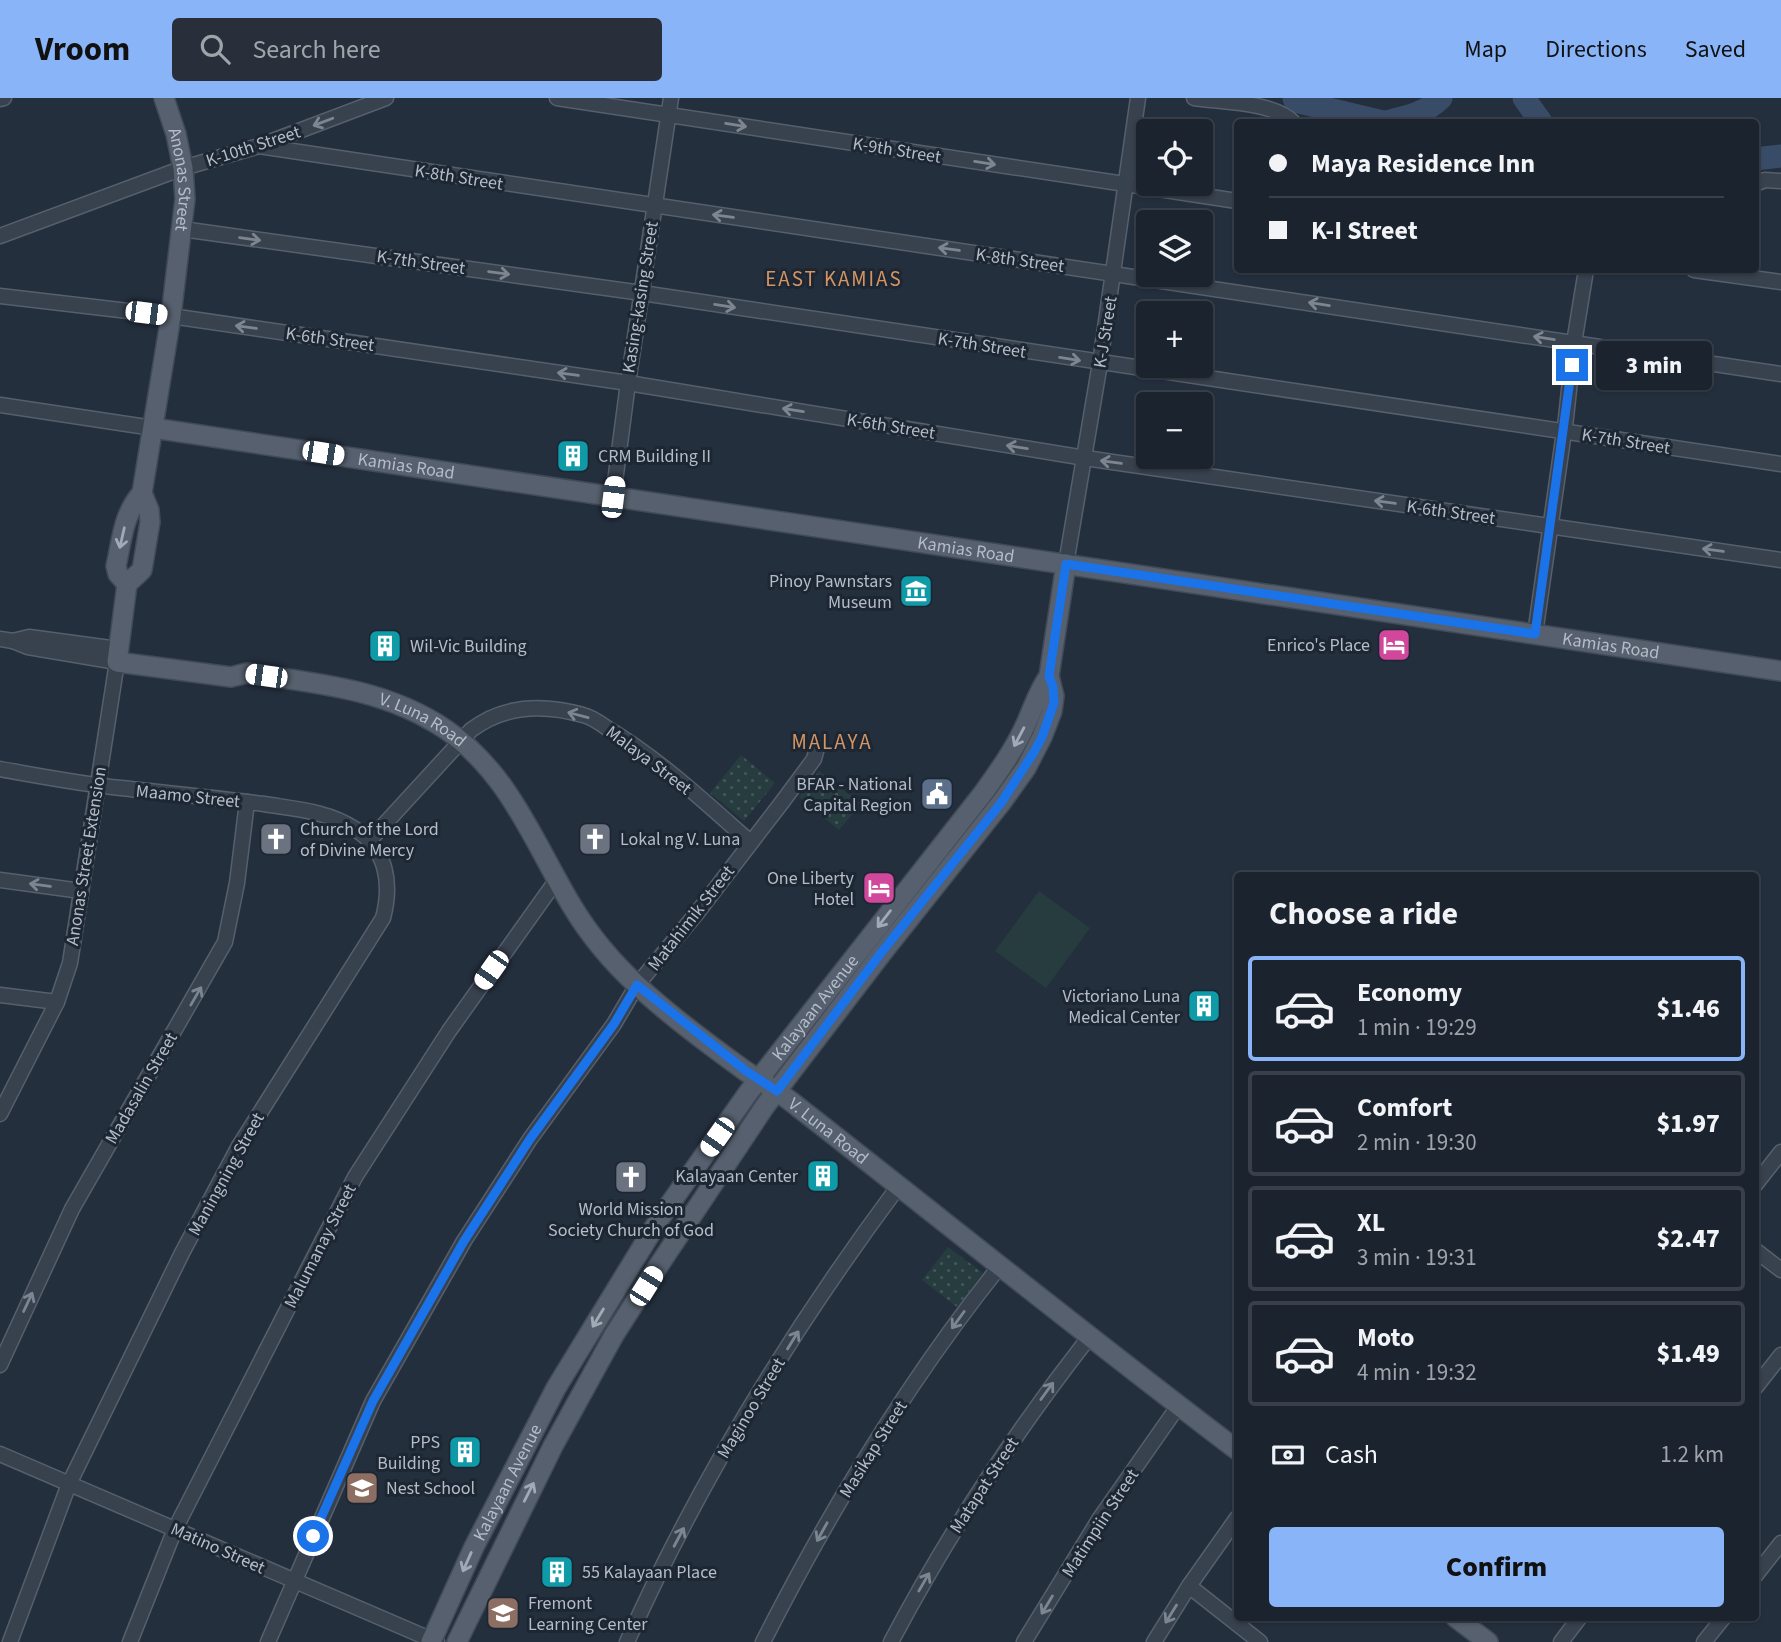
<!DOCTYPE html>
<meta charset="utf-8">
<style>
:root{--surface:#1b232e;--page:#282f3a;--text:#f1f3f6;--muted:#a0a4aa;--line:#39404a;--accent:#8ab4f8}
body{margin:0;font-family:"Source Sans 3",sans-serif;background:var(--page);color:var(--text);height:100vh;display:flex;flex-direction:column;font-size:26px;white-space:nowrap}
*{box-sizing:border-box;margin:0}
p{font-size:23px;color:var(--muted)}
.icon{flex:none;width:38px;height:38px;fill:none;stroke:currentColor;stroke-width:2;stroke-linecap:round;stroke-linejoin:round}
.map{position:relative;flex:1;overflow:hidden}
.panel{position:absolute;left:1234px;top:774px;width:525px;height:749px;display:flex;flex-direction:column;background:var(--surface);border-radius:7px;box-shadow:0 2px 5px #0004,0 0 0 2px var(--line)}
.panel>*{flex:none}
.hud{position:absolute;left:1234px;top:21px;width:525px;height:154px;border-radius:7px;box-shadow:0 2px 5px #0004,0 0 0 2px var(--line);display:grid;align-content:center;height:154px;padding:0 35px;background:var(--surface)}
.buttons{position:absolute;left:1136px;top:21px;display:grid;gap:14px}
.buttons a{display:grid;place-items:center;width:77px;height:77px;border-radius:7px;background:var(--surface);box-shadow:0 2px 5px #0004,0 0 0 2px var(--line);font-size:35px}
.end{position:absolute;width:32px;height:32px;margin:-16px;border:9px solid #1a73e8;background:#fff;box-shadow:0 0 0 4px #fff}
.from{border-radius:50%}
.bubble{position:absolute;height:49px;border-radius:7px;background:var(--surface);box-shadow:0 2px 5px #0004,0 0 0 2px var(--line);font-size:23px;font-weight:800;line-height:49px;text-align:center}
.car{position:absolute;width:21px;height:42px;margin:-21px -10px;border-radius:9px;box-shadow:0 0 5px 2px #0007;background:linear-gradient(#fff 24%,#345 0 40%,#fff 0 76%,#345 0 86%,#fff 0)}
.hud b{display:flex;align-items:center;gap:24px;height:66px;font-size:26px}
.hud b+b{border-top:2px solid var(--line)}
.hud i{width:18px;height:18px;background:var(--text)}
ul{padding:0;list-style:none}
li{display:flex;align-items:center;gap:21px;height:105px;margin:0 14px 10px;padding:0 21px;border:4px solid var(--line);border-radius:7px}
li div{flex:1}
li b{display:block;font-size:26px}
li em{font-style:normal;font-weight:800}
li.current{border-color:var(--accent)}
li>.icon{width:63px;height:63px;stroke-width:1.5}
h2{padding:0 35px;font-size:32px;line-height:84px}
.pay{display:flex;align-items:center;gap:18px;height:77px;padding:0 35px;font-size:26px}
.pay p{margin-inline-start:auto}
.action{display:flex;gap:14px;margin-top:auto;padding:14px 35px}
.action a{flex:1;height:80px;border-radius:7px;background:var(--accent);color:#111;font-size:28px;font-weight:800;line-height:80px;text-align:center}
header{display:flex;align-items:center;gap:42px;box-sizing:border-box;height:98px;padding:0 35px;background:var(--accent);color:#111}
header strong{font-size:33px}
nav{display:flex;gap:38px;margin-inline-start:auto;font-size:24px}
.search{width:490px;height:63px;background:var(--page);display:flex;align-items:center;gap:18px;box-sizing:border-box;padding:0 24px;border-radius:7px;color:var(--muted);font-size:26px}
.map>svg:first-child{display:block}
.grass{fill:url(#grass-dots)}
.garden{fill:#263c3f}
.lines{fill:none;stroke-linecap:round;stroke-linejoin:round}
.river{stroke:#394c67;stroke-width:23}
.minor-casing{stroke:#565f6c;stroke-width:17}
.major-casing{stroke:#414a57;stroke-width:22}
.minor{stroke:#38414e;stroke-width:14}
.major{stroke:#56606e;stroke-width:19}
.oneway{stroke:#7c8592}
.oneway2{stroke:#a1aab7}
.route{stroke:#1a73e8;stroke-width:9}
.labels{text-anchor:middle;stroke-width:6;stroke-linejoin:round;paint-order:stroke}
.street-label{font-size:18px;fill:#b4bcc9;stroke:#1d2633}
.poi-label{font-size:18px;fill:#b4bcc9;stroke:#1d2633;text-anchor:start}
.quarter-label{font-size:21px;letter-spacing:2px;fill:#d59563;stroke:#1d2633}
</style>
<header>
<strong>Vroom</strong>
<div class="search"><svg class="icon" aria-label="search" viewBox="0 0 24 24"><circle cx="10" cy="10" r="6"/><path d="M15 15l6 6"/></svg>Search here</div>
<nav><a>Map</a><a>Directions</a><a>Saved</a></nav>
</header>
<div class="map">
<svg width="1781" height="1544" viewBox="0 0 1781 1544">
<defs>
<pattern id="grass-dots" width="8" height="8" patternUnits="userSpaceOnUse" patternTransform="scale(1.75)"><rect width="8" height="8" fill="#263c3f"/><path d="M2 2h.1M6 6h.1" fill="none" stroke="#435659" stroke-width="1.8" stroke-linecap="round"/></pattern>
</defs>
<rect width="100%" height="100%" fill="#242f3e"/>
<!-- grass -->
<g class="grass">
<path d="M741,657L775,685L744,723L710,695Z"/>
<path d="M819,673L861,706L839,732L799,699Z"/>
<path d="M948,1149L983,1175L957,1209L922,1182Z"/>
</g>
<!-- garden -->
<path class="garden" d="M1039,793L1090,830L1046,890L995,853Z"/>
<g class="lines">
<!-- river -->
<g class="river">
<path d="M1294,0L1295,3L1383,24"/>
<path d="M1524,0L1541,24"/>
<path d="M1386,24C1406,19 1426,15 1441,0"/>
<path d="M1755,61L1781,58"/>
</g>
<defs>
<g id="minor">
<path d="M557,0L1237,103"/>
<path d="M1194,0C1221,4 1274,4 1293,24"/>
<path d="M0,1L4,0"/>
<path d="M259,48L1781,276"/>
<path d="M1755,86L1765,82L1781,83"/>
<path d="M182,131L642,195L1781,366"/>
<path d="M0,138L183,70L259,48L386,0"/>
<path d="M1694,172L1781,184"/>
<path d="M0,198L171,218L628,285L1085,360L1781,462"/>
<path d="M0,307L153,330"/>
<path d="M613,399L628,285L671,0"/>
<path d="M1066,466L1100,265L1138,0"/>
<path d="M1535,536L1566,320L1574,245L1586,172"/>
<path d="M0,541L13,543L28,549L117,564L70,865L57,904L0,1016"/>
<path d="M13,543L29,539L118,551"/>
<path d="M0,671C40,678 81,686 121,690C168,695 216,700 264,706C295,711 328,713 355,731C387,751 392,786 383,820L239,1048L182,1155L69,1386L10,1544"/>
<path d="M370,742L471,632C504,607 544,606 583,617C592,619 600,625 607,630C659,661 705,704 750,744"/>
<path d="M0,782L81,793"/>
<path d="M0,897L57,904"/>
<path d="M1755,1087L1781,1054"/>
<path d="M1755,1152L1781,1172"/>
<path d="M0,1267L72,1111L225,844L237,785L247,704"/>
<path d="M1755,1290L1781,1257"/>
<path d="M0,1356L437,1544"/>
<path d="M1755,1478L1781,1445"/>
<path d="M1189,1488L1260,1544"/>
<path d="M130,1544L175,1431L355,1079L449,933L558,780"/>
<path d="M268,1544L373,1303L464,1143L530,1041L614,926L637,887L697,815L783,703L814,661L817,650"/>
<path d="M627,1544C699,1383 793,1230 898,1089"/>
<path d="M763,1544C830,1412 907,1284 1000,1168"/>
<path d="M891,1544C948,1436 1015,1334 1090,1238"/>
<path d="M1024,1544L1100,1420L1179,1307"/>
<path d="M1154,1544L1189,1488L1237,1420"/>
<path d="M1561,1544L1580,1519"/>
<path d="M1704,1544L1724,1519"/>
</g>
<g id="major">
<path id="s1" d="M164,0L176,36L183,70L185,101L171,218L142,395L149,412L150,424L142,472L127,486L117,564L231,579L247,575C316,585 386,591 445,631C509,674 534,745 572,808C590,838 612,864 638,888C670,918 708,946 744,972C762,984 781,995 798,1009C944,1123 1089,1240 1237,1352"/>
<path id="s2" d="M153,330L1781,573"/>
<path d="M127,486L118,476L116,468C122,442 123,416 142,395"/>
<path d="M1455,1519L1488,1544"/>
<path id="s3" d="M431,1544L474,1449L556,1290L660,1120L748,995L984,694C999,673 1014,652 1025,628C1033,611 1038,593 1049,578L1066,466"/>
<path d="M457,1544L553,1348L614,1237L653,1176L765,1008L882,855L1001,705L1026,670L1042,639L1052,613L1054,598L1049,578"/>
</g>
</defs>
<!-- minor casing -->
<use href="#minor" class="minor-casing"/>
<!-- major casing -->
<use href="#major" class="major-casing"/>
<!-- minor -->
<use href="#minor" class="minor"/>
<!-- major -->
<use href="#major" class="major"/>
</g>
<!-- one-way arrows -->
<defs><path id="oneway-shaft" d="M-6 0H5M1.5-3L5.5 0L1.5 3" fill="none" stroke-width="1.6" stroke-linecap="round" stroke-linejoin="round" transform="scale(1.75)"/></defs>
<g class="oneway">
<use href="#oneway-shaft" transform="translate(323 24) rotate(159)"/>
<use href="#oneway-shaft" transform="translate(736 27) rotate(9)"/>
<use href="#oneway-shaft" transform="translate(985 65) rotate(9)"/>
<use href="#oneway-shaft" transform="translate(723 118) rotate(-172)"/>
<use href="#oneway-shaft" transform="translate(250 141) rotate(8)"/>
<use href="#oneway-shaft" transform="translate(949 151) rotate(-172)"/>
<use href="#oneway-shaft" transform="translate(499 175) rotate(8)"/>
<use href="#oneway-shaft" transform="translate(1319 206) rotate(-171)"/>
<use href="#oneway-shaft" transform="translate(725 208) rotate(9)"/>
<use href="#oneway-shaft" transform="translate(246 229) rotate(-172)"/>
<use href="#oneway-shaft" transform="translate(1544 240) rotate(-171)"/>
<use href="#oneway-shaft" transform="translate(1070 261) rotate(9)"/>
<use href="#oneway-shaft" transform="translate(568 276) rotate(-172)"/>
<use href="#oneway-shaft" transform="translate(793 312) rotate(-171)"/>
<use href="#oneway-shaft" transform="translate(1017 349) rotate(-171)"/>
<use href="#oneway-shaft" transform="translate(1111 364) rotate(-172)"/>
<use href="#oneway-shaft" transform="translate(1385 404) rotate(-172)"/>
<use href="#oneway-shaft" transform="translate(1713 452) rotate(-172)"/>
<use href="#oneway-shaft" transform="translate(578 617) rotate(-165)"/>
<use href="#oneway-shaft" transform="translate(40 787) rotate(-172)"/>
<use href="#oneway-shaft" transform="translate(196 898) rotate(-60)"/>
<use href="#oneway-shaft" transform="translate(28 1204) rotate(-65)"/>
<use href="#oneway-shaft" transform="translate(958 1222) rotate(126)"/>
<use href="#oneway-shaft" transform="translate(793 1242) rotate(-58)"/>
<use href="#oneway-shaft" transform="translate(1047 1293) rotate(-54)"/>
<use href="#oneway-shaft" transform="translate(822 1434) rotate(119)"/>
<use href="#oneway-shaft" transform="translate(679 1439) rotate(-62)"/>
<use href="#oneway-shaft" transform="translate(924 1484) rotate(-60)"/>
<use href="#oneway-shaft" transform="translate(1047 1507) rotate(121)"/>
<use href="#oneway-shaft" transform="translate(1171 1516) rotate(122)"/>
</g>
<g class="oneway2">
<use href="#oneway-shaft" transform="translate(122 440) rotate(103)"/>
<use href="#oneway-shaft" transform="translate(1019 639) rotate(118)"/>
<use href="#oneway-shaft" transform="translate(884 821) rotate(128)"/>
<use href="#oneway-shaft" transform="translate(598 1220) rotate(121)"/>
<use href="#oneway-shaft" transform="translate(529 1394) rotate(-63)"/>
<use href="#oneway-shaft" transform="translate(467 1464) rotate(114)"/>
</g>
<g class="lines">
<!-- route -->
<path class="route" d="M313,1438L373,1303L464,1143L530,1041L614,926L637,887L746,973L777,993L881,855L1001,705L1034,654L1042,639L1054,605L1053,589L1049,578L1066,466L1535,536L1572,267"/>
</g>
<!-- icons -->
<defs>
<symbol id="building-square" viewBox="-11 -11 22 22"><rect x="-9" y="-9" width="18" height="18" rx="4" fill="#0f9aa8" stroke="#1d2633"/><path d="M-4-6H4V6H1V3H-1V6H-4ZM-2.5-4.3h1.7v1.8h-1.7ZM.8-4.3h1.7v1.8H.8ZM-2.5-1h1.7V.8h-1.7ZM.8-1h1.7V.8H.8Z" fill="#fff"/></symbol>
<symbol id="museum-square" viewBox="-11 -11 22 22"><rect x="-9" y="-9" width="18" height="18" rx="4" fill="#0f9aa8" stroke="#1d2633"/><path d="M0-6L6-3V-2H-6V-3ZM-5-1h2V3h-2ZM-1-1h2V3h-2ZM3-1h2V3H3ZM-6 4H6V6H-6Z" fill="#fff"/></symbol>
<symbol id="hotel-square" viewBox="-11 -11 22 22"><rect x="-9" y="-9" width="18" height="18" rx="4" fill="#d1479c" stroke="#1d2633"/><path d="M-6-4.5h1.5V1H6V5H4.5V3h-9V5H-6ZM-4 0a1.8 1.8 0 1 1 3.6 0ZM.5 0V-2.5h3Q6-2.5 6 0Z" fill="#fff"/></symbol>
<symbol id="civic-square" viewBox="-11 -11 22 22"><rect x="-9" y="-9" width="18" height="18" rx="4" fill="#5c6f8a" stroke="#1d2633"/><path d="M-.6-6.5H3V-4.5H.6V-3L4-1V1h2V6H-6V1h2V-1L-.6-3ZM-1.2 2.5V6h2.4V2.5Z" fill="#fff"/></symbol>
<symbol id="church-square" viewBox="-11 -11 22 22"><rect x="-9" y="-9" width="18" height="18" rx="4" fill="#6b7280" stroke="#1d2633"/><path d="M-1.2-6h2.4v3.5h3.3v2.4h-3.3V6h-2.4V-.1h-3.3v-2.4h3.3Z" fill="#fff"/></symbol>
<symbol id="school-square" viewBox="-11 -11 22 22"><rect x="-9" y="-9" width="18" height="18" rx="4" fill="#8d6e63" stroke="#1d2633"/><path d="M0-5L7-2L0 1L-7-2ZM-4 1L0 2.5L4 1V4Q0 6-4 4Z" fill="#fff"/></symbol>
</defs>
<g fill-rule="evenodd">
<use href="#building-square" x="554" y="339" width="38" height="38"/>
<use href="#museum-square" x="897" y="474" width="38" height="38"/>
<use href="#hotel-square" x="1375" y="528" width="38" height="38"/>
<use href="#building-square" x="366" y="529" width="38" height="38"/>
<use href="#civic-square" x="918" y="677" width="38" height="38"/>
<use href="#church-square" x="257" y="722" width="38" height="38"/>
<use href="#church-square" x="576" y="722" width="38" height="38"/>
<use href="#hotel-square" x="860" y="771" width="38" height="38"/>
<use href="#building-square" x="1185" y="889" width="38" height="38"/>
<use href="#building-square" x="804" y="1059" width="38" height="38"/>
<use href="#church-square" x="612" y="1060" width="38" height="38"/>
<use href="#building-square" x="446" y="1335" width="38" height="38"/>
<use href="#school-square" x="343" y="1371" width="38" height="38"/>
<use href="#building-square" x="538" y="1455" width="38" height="38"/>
<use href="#school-square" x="484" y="1496" width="38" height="38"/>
</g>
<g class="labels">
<!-- street labels -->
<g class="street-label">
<text transform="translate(253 48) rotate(-18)" y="6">K-10th Street</text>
<text transform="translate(897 52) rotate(9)" y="6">K-9th Street</text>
<text transform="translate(459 79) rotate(9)" y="6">K-8th Street</text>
<text dy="6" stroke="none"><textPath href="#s1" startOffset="84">Anonas Street</textPath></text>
<text transform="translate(1020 162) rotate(8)" y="6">K-8th Street</text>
<text transform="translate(421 164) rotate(8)" y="6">K-7th Street</text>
<text transform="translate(640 199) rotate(-81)" y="6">Kasing-kasing Street</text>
<text transform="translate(1105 234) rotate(-81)" y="6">K-J Street</text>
<text transform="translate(330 241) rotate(8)" y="6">K-6th Street</text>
<text transform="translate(982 247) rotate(9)" y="6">K-7th Street</text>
<text transform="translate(891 328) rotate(9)" y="6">K-6th Street</text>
<text transform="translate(1626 343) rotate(9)" y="6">K-7th Street</text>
<text dy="6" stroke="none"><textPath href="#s2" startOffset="256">Kamias Road</textPath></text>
<text transform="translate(1451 414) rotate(8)" y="6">K-6th Street</text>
<text dy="6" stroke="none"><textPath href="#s2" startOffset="822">Kamias Road</textPath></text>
<text dy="6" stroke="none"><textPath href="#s2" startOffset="1474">Kamias Road</textPath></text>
<text dy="6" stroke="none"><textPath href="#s1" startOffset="894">V. Luna Road</textPath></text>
<text transform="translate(649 662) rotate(37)" y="6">Malaya Street</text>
<text transform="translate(188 698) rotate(6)" y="6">Maamo Street</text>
<text transform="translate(86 758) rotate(-81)" y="6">Anonas Street Extension</text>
<text transform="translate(691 820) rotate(-52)" y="6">Matahimik Street</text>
<text dy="6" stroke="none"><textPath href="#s3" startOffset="744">Kalayaan Avenue</textPath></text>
<text transform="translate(141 990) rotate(-60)" y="6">Madasalin Street</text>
<text dy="6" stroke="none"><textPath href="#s1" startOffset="1482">V. Luna Road</textPath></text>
<text transform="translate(226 1076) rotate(-61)" y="6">Maningning Street</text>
<text transform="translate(320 1148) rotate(-63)" y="6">Malumanay Street</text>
<text transform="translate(751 1310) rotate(-59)" y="6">Maginoo Street</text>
<text transform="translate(873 1351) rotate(-58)" y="6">Masikap Street</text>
<text dy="6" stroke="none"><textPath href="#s3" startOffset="177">Kalayaan Avenue</textPath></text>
<text transform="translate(984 1387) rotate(-57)" y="6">Matapat Street</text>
<text transform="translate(1100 1425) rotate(-57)" y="6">Matimpiin Street</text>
<text transform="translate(218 1450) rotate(24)" y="6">Matino Street</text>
</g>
<!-- poi labels -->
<g class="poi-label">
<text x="598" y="364">CRM Building II</text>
<text x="892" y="489" text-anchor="end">Pinoy Pawnstars<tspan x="892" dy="21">Museum</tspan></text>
<text x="1370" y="553" text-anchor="end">Enrico's Place</text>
<text x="410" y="554">Wil-Vic Building</text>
<text x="912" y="692" text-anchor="end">BFAR - National<tspan x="912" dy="21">Capital Region</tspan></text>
<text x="300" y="737">Church of the Lord<tspan x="300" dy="21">of Divine Mercy</tspan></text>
<text x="620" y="747">Lokal ng V. Luna</text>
<text x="854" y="786" text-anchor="end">One Liberty<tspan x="854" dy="21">Hotel</tspan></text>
<text x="1180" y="904" text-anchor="end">Victoriano Luna<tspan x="1180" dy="21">Medical Center</tspan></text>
<text x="798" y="1084" text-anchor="end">Kalayaan Center</text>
<text x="631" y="1117" text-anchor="middle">World Mission<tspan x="631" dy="21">Society Church of God</tspan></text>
<text x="440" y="1350" text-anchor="end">PPS<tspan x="440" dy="21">Building</tspan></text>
<text x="386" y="1396">Nest School</text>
<text x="582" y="1480">55 Kalayaan Place</text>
<text x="528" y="1511">Fremont<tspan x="528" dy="21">Learning Center</tspan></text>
</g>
<!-- quarter labels -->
<g class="quarter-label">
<text x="834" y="188">EAST KAMIAS</text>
<text x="832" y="651">MALAYA</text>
</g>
</g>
</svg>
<div class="buttons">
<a><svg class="icon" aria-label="locate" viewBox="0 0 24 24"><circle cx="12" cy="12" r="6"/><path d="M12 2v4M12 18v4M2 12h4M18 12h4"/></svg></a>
<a><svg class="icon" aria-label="layers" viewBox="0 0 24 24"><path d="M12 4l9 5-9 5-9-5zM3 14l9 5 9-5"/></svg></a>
<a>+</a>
<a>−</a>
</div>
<i class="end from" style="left:313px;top:1438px"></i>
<i class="end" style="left:1572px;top:267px"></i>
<div class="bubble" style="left:1596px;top:243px;width:116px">3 min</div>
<i class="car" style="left:146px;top:215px;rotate:97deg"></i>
<i class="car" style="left:323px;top:355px;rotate:99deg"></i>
<i class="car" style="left:613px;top:399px;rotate:7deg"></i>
<i class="car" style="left:266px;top:578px;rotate:278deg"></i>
<i class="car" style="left:491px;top:872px;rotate:215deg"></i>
<i class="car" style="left:717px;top:1039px;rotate:215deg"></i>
<i class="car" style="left:646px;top:1188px;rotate:32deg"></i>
<div class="hud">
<b><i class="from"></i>Maya Residence Inn</b>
<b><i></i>K-I Street</b>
</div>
<section class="panel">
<h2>Choose a ride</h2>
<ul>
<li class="current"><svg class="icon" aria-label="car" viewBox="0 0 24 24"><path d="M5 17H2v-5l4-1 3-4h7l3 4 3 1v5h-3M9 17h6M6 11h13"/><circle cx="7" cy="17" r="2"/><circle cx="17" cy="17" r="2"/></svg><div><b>Economy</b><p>1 min · 19:29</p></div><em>$1.46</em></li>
<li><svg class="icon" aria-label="car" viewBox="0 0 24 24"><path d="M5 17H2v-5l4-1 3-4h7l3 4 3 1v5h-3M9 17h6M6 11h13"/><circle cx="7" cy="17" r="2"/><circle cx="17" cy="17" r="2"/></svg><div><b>Comfort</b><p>2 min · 19:30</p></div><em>$1.97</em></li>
<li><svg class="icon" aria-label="car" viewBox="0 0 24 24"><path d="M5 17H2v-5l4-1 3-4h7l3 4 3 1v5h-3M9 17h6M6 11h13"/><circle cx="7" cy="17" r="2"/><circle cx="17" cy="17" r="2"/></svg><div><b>XL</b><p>3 min · 19:31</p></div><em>$2.47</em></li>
<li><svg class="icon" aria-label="car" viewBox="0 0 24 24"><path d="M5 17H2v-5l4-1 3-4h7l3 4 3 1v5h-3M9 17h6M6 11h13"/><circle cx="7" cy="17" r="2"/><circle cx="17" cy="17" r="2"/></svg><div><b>Moto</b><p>4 min · 19:32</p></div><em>$1.49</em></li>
</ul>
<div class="pay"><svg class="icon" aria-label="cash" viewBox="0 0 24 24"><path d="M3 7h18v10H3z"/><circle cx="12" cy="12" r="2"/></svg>Cash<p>1.2 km</p></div>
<div class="action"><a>Confirm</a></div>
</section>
</div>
